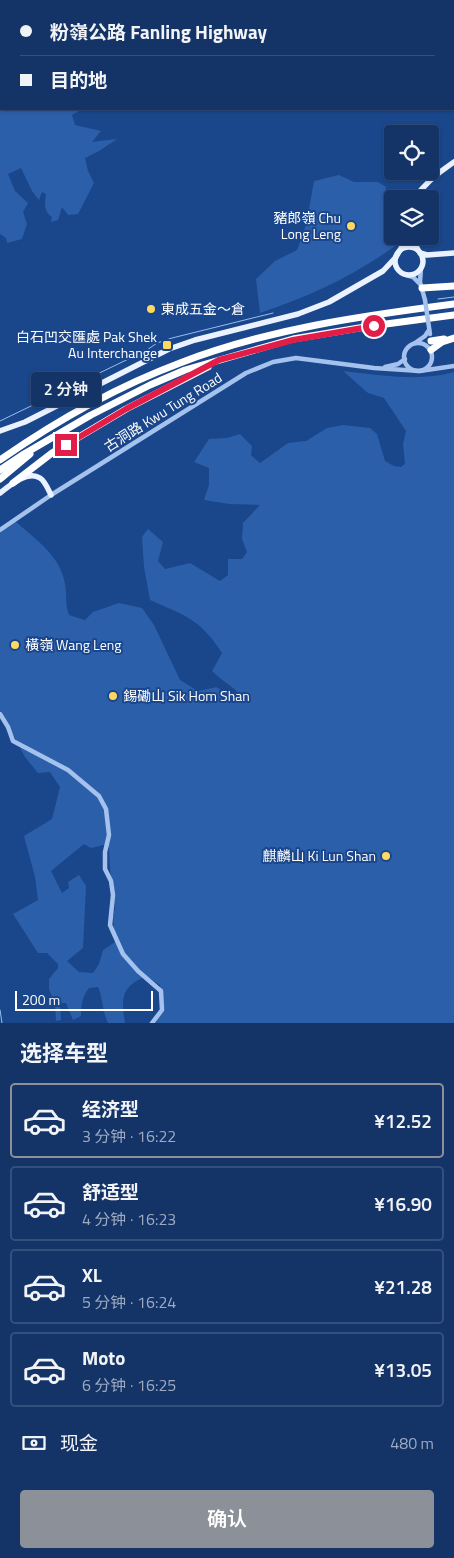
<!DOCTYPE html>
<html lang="zh">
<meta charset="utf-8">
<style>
:root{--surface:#143468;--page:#213f71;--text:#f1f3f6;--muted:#9daac0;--line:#334f7c;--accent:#8c9099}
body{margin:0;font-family:"Titillium Web","Noto Sans SC",sans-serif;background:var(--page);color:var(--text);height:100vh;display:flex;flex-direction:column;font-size:19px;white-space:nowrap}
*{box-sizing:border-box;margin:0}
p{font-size:16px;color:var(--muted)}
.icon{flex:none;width:28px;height:28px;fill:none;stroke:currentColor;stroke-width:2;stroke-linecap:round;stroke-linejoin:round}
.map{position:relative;height:1023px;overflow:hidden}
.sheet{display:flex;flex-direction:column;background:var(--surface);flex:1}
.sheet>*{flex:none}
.hud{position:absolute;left:0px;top:0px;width:455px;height:110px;box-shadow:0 1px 4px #0004,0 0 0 1px var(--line);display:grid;align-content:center;height:110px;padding:0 20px;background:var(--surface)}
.tools{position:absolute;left:384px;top:125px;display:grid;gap:10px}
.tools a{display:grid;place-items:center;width:55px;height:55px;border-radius:5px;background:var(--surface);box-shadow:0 1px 4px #0004,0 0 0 1px var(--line);font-size:25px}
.scale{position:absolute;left:15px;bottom:12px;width:138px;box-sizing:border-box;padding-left:5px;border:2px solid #fff;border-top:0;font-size:14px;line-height:18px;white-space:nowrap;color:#fff;-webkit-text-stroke:4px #1a468b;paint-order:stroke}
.end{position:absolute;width:22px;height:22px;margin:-11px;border:6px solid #e11d48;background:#fff;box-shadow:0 0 0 2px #fff}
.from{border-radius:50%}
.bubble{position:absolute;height:35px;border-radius:5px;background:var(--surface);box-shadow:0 1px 4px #0004,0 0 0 1px var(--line);font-size:16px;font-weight:600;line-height:35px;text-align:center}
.hud b{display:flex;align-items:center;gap:18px;height:48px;font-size:19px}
.hud b+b{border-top:1px solid var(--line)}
.hud i{width:12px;height:12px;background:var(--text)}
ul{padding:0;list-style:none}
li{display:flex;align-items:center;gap:15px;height:75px;margin:0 10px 8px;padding:0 10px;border:2px solid var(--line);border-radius:5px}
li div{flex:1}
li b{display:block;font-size:19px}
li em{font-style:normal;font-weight:600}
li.active{border-color:var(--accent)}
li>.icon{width:45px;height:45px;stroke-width:1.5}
h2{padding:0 20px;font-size:22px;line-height:60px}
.pay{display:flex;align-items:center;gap:12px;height:55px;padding:0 20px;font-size:19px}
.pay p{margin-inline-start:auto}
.button{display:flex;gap:10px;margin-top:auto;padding:10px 20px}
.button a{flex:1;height:58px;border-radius:5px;background:var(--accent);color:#fff;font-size:20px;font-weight:600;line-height:58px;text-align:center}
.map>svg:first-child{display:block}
.green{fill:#2c5fa9;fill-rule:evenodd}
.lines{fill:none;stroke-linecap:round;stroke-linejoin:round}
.stream{stroke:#97bcf0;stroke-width:1}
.minor{stroke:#a4c2ed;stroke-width:4.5}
.major{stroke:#eaf1ff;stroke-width:5.5}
.highway{stroke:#fff;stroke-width:7}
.minor-bridge{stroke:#a4c2ed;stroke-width:4.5}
.route{stroke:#e11d48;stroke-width:6}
.poi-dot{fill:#ffd860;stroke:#1a468b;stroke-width:2}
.labels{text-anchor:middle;stroke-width:4;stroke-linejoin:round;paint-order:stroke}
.poi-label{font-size:14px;fill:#fff;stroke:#1a468b;text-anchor:end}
.street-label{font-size:14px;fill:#fff;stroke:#1a468b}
</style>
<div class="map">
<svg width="454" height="1023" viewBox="0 0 454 1023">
<rect width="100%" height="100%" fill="#1a468b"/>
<!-- green -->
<g class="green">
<path d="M0,0H120L1,1V109H83L72,115L75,125L101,131L92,142L117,139L99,151L85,158L88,171L94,183L78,214L68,215L62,207L58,220L51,222L52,217C43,211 45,203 46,194L42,192L39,200L32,191L21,168L8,174L15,191L28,203L23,212L27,224L22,239L7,243L6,238L0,234Z"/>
<path d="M273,0H454V79V1H273Z"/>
<path d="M339,175L354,182H378L386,187L385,198L392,216V236H395V246C354,276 308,297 260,313L256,279L275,261L297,250L306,225L314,181Z"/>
<path d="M343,371C379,375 418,382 454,372V1023H156L163,1001L160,985L146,976C121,987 121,998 125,1023H108C102,1011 103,999 98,987L89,988C82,997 81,1005 81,1016L73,1020L66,1003H60L61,1020L56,1021L55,1005L49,989V979L58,968V964L47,953H38L13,914L38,900L35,877L24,836L52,819L60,787L50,772L38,773L25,757L0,710V532L15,521C35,539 61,556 65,584C67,595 65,605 69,615L85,620L93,612L119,603L142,608L154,625L180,680L198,691L217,687L229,697L237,691L221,679L212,671L222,653C200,619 186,616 150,600L144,567L142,537L148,529L163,542L158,561L165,569L190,563L220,581L228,575V559H242L247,552L242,539L243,523L260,505L229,504L204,500L209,485V468L194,462L209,439L227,438L240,434L252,446L251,455L260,463L288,443L306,441L327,428L343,425L370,428L377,434L385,461L394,466L401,467L405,464L403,444L406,431L384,398L368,393ZM84,844L91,848L104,845L109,848L110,869L115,908L113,918L114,929L118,940L103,950L99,964L93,973L79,972L67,961L83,948L86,886L79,875L68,882L69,888L62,893L51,871Z"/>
</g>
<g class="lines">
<!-- stream -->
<g class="stream">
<path d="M438,299L454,297"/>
<path d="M0,421L147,350L157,343L172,338L273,313"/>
<path d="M0,1010L2,1023"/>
</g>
<!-- minor -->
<g class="minor">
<path d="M421,268L420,282L425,300"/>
<path d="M406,275L413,277L420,284"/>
<path d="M415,343L425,336L429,330"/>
<circle cx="418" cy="357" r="14"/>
<path d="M385,367L398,364L405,359"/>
<path d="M0,530L51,495L246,373L273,362L296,358L374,368L420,371L454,366"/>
<path d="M0,714L8,727L13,741L68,770L99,796L106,809L109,835L105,852V869L111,881L113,895L110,925L123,954L138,971L161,991L162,1010L152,1023"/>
</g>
<!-- major -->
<g class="major">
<path d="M414,199C424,184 439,172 454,162"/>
<path d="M411,236L418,250"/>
<circle cx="409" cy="261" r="14"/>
<path d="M420,253L427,255L454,253"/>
<path d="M0,431L25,422L169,349L195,340L298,314L329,302L383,271L396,257L408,236"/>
<path d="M0,493C9,486 27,470 40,478C45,481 48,489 51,495"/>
</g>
<!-- highway -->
<g class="highway">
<path d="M422,288L454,286"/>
<path d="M431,341L444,339"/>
<path d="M431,350L442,342L454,338"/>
<path d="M0,460C56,421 116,387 180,363C268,329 361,316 454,304"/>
<path d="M0,470L24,454L91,415L150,385L185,370L293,339L371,326L454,315"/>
<path d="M0,479L30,454"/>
<path d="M13,483L52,453L126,409L208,367"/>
</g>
<!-- minor-bridge -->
<path class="minor-bridge" d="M425,300L430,334"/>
</g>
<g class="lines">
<!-- route -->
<path class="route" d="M66,445L126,409L219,360L293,340L374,326"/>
</g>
<!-- markers -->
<g class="poi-dot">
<circle cx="351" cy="226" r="5"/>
<circle cx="151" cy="309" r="5"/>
<rect x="162" y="340" width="10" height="10" rx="2.5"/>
<circle cx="15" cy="645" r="5"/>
<circle cx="113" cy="696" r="5"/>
<circle cx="386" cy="856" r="5"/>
</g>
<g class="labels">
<!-- poi labels -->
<g class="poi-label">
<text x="341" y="223">豬郎嶺 Chu<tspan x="341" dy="16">Long Leng</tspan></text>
<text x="161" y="314" text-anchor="start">東成五金～倉</text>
<text x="157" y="342">白石凹交匯處 Pak Shek<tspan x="157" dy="16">Au Interchange</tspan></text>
<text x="25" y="650" text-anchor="start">橫嶺 Wang Leng</text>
<text x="123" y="701" text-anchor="start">錫磡山 Sik Hom Shan</text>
<text x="376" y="861">麒麟山 Ki Lun Shan</text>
</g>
<!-- street labels -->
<g class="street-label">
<text transform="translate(163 412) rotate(-32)" y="5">古洞路 Kwu Tung Road</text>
</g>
</g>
</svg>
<div class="tools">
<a><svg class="icon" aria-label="locate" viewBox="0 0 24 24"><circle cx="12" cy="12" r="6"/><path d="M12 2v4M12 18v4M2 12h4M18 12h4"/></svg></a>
<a><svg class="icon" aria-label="layers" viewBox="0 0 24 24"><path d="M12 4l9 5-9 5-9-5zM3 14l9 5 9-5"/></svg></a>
</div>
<div class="scale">200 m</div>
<i class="end from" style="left:374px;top:326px"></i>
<i class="end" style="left:66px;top:445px"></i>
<div class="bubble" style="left:31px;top:372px;width:70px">2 分钟</div>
<div class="hud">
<b><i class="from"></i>粉嶺公路 Fanling Highway</b>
<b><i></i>目的地</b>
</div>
</div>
<section class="sheet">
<h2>选择车型</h2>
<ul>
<li class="active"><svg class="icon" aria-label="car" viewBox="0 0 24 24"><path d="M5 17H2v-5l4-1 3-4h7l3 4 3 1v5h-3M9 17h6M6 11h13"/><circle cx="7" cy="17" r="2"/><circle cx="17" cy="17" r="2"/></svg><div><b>经济型</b><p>3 分钟 · 16:22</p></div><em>¥12.52</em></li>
<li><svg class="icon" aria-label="car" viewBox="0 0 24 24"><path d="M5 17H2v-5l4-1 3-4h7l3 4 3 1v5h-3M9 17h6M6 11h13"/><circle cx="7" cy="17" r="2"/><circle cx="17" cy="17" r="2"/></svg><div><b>舒适型</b><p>4 分钟 · 16:23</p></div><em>¥16.90</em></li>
<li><svg class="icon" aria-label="car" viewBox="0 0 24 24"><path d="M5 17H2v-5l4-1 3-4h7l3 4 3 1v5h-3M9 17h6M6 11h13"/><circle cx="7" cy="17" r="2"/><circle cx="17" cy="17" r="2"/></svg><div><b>XL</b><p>5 分钟 · 16:24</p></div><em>¥21.28</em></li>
<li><svg class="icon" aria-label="car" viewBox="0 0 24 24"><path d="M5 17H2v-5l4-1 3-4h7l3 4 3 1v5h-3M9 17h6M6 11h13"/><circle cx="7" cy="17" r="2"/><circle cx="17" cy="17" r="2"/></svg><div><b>Moto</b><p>6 分钟 · 16:25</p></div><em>¥13.05</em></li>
</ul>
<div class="pay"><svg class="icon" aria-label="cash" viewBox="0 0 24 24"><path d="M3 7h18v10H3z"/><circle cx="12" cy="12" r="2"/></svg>现金<p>480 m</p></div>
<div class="button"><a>确认</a></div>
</section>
